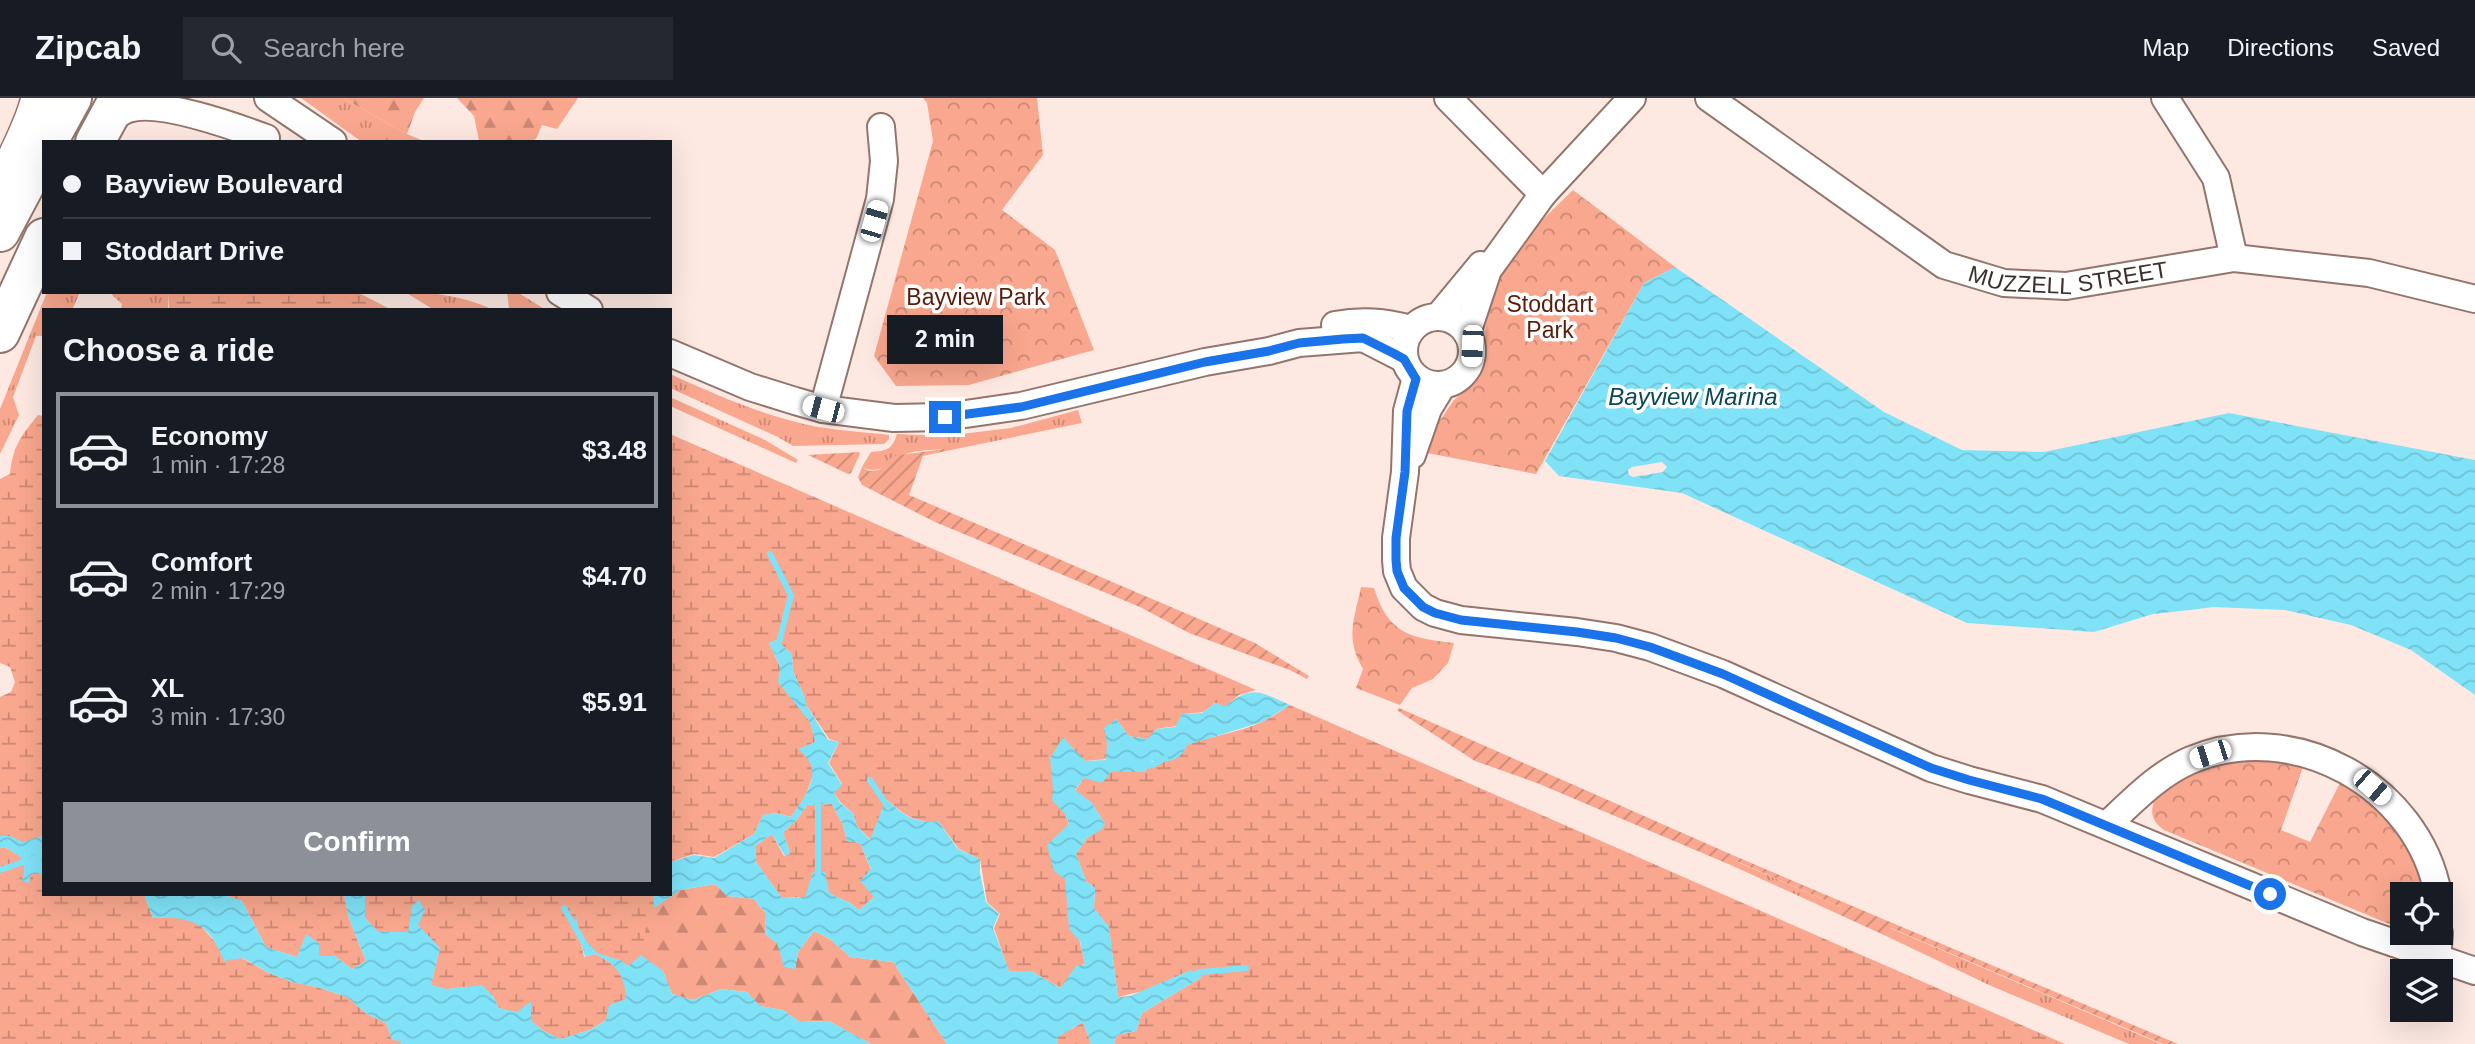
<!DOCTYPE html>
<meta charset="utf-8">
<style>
:root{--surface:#171b24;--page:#242831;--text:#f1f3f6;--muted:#9ea1a6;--line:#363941;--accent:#8c9099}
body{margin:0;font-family:Helvetica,sans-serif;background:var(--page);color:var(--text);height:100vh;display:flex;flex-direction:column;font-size:26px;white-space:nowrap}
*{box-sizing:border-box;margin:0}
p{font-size:23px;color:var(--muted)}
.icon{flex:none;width:38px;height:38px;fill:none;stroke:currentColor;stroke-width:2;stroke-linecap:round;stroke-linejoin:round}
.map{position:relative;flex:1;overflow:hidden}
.drawer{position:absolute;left:42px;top:210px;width:630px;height:588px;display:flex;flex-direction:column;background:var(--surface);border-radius:0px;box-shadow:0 7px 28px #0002}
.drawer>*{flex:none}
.top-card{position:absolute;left:42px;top:42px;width:630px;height:154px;border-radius:0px;box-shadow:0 7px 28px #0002;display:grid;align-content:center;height:154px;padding:0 21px;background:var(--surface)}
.controls{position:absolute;left:2390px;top:784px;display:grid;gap:14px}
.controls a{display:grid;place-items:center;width:63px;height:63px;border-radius:0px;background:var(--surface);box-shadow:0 7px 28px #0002;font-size:35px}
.end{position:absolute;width:32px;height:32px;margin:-16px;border:9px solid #1a73e8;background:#fff;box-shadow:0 0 0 4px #fff}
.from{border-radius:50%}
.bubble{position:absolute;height:49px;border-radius:0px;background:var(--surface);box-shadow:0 7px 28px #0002;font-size:23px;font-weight:700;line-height:49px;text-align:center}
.car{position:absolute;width:21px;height:42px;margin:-21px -10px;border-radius:9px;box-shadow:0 0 5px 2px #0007;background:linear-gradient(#fff 24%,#345 0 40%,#fff 0 76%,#345 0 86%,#fff 0)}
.top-card b{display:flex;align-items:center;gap:24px;height:66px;font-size:26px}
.top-card b+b{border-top:2px solid var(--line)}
.top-card i{width:18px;height:18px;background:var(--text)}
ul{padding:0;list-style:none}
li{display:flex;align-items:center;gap:21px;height:116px;margin:0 14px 10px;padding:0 7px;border:4px solid transparent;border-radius:0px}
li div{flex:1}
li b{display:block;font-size:26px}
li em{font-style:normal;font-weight:700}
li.current{border-color:var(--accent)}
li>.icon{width:63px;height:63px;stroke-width:1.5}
h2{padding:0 21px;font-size:32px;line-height:84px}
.primary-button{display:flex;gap:14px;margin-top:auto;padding:14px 21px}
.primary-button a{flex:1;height:80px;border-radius:0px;background:var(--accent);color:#fff;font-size:28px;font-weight:700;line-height:80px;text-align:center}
header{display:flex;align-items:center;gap:42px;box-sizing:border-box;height:98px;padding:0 35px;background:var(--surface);border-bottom:2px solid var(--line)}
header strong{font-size:33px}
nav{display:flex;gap:38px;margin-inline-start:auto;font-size:24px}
.search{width:490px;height:63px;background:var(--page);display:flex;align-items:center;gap:18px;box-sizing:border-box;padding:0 24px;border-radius:0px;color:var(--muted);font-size:26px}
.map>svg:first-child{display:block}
.grass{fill:url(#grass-tufts)}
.forest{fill:url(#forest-firs)}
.wetland{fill:url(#wetland-marsh)}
.park{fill:url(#park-crowns)}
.garden{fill:url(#garden-furrows)}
.water{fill:url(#water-waves);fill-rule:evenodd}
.pier{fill:#fde9e2}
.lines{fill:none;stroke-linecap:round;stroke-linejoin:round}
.stream{stroke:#7fe2f7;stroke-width:6}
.street-casing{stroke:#93756c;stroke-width:30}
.secondary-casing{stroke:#93756c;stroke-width:40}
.primary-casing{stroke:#93756c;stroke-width:42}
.street{stroke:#fff;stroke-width:26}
.secondary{stroke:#fff;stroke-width:37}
.primary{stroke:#fff;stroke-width:38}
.route{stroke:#1a73e8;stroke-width:9}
.labels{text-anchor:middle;stroke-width:7;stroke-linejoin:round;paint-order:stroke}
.street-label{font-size:23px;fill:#3c2f2b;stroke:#fff}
.park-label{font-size:23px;fill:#591e0b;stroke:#fff}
.water-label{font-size:24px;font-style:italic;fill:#0a4853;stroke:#fff}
</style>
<header>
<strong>Zipcab</strong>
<div class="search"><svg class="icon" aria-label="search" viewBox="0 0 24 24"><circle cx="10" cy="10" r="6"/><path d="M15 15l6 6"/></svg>Search here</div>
<nav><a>Map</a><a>Directions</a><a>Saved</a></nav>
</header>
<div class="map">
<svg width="2475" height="946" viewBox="0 0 2475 946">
<defs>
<pattern id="grass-tufts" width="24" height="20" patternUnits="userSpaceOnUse" patternTransform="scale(1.75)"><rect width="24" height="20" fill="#f9a78e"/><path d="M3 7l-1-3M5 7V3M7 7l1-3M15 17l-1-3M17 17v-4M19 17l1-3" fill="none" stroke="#cb8874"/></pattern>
<pattern id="forest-firs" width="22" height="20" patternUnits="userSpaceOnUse" patternTransform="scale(1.75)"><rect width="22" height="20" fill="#f9a78e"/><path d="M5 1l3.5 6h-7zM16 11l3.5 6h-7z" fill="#cb8874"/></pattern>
<pattern id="wetland-marsh" width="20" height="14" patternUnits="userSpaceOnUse" patternTransform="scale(1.75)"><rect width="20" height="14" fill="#f9a78e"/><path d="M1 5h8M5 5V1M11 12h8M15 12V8" fill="none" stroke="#cb8874"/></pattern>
<pattern id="park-crowns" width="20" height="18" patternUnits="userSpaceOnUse" patternTransform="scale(1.75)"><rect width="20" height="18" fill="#f9a78e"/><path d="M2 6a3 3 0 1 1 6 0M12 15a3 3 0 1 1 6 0" fill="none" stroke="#cb8874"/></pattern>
<pattern id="garden-furrows" width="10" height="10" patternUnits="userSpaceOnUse" patternTransform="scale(1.75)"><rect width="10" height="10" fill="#f9a78e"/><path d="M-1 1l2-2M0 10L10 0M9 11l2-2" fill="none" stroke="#cb8874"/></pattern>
<pattern id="water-waves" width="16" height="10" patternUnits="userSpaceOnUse" patternTransform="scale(1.75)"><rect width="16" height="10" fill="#7fe2f7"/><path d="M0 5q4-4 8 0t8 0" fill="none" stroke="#6fc2d4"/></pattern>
</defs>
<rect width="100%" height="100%" fill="#fde9e2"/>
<!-- grass -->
<g class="grass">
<path d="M301,0H343L407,36L426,44H362Z"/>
<path d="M47,194H80L72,212H44V238H36L13,299L19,317L0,356V311Z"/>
<path d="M109,194H168V212H121L122,206Z"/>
<path d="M405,194C435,194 466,199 494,212H434Z"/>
<path d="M507,194H517L546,212H511L509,210Z"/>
<path d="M670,276C710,294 750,312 792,323C823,332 856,333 889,337V341L884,346L793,348L778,339L670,290Z"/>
<path d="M670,299L765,342L798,362L796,365L670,308Z"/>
<path d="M1078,312L1082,325L946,353L943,351C932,352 919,352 909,355C891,360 881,379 862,369L871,354C886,353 892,352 897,336L945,338L1011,330Z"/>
<path d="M1735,763L1841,809L1838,816L1733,768Z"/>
<path d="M1890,830L2161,946H2129L1989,887L1886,838Z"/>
</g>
<!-- forest -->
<g class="forest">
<path d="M343,0H424L415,14L407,36Z"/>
<path d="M457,0H578L557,31L542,27L536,41L529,44L479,43L474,18Z"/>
<path d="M715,786L728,798L754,801L766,816L765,836L777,845L795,871L798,854L814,833L830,841L850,859L893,864L947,946H871L829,923L800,924L783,912L759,908L747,894L721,891L693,902L672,896L663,873L628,868L621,863L597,855L579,837L576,821L573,827L584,859L626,885V901C602,927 594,931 560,941C535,929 527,917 499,910L493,898L467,888L447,891L431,887L440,850L409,834H379L365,820V799L368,796H653L655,809L680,792Z"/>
</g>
<!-- wetland -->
<g class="wetland">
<path d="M168,194H357L392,212H169Z"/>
<path d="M38,317L44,318V738L22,745L0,739V599L11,594L15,584L10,569L0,565V381L10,376C13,348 21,338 38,317Z"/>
<path d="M670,336L1256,592L1239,597L1226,608L1215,605L1203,614L1183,616L1176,628L1156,631L1148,641L1129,638L1116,621L1107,645V661L1085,663L1063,640L1065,715L1069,727L1065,781L1085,866L1077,868L1061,890L1031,873L1009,874L994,830L1000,816L987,804L980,761L959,751L938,723C913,725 905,717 886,701L871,742L857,728L853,715L841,705L834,695L842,686L829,665L839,644L829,641L805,605V600L793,573L792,556L776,542L769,545L797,605L810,624L816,644L809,647L815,672L805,699L791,719L776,715L763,717L754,736L714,759L694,756L670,764Z"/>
<path d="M1290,607L2065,946H1114L1117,937L1136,933L1142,915L1202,879L1118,899L1109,830L1094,810L1095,790L1086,783L1076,756L1087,740L1101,731L1105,726L1092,705L1075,693L1084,680L1110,674H1144C1168,642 1227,640 1262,624C1272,619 1281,613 1290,607Z"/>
<path d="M832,706L843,727L847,743L860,745L871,772L874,799L859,812L850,805L829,795L824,775H813L806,799L782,800L756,764L755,748L772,736L784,758L790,755L783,734L797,722L807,707Z"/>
<path d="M5,749C9,752 17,755 20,759C29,768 24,776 40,776L44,780V796H144L153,820L177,819L197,824L217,846L269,875L295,885L317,889L347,899L367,916L386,925L392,941L401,943V946H0V750Z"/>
<path d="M222,796H344L349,821L366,863L352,871L335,858H319L306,837L297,859L266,849L242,803Z"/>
<path d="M368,796H654V810L646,830L641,857L629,868L622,863L597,855L580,837L576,821C575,838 582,843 584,859L594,856C616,865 626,877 626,901L609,907L606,922L590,932L560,941L542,932L531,921V903L518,914L499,910L494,898L482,887L447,891L431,887L440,850L418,827L425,812L420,802L409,834H379L365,819Z"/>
<path d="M1083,924L1091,946H1057L1058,939Z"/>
</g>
<!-- park -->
<g class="park">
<path d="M923,0H1037L1043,57L1002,112L1055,152L1094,252L969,287L896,288L874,258L933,43L927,5Z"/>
<path d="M1573,92L1675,169L1644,185L1536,376L1427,355L1434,331L1454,302L1475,284L1486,265L1485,201L1534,130Z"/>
<path d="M1361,489L1374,490C1388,536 1410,540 1454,545L1448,565L1433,581L1412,590L1400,607L1356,590L1363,571C1345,540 1354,522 1361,489Z"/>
<path d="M2253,659L2304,666L2281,732L2310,744L2342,681L2361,693L2407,743L2428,796H2403V829L2389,826L2164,732C2148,720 2151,711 2157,694L2210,667Z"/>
</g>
<!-- garden -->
<g class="garden">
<path d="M944,351L946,353L923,358L909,397L1255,545L1309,578L1307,581L1290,572L1189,535L1140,509L935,424L862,387L858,379L862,369L869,373L879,372L893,358Z"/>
<path d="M859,354L860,356L851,375L848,376L808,357Z"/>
<path d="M1399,610L1737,759L2178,946H2163L1891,830L1886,838L1838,816L1841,809L1736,763L1733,768L1537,685L1475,663L1407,619L1397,612Z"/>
</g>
<!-- water -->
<g class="water">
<path d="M1675,169L1884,314L1962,352L2044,354L2229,315L2475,362V597L2411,552L2351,527L2285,512L2213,509L2190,512L2153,516L2094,534L1967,525L1682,395L1559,378L1545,363L1644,185Z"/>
<path d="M776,542L792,556L793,573L805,600V605L828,642L839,644L828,665L842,687L834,695L840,705L853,715L857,728L870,742L886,701C904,717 912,725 938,723L958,751L980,761V775L986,804L999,816L993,830L1009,873H1031L1060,890L1076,868L1085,866L1080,843L1069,831L1065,781L1054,773L1047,747L1069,726L1065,716L1052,702L1053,690L1050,660L1063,639L1085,663L1106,662L1107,645L1104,630L1116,621L1129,638L1147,641L1156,631L1175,629L1182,616L1202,615L1215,605L1226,608C1252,585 1262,595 1290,607L1262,624L1187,647C1180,664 1169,664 1152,663L1144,674H1111L1102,685L1084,680L1075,692L1092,705L1105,726L1102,731L1087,740L1076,756L1086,783L1095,790L1094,810L1109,829L1118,899L1130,898L1191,872L1202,879L1142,915L1136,933L1117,937L1114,946H1091L1083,924L1058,939L1057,946H947L893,864L850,859L830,841L814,833L798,854L795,871L784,869L777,845L765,836L766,816L754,801L727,798L715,786L680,792L654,810L653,796H670V764L694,757L714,760L754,736L763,717L776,715L791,719C807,695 826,673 798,651L815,644L810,624L778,584L780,568L769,545ZM832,706L843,727L847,743L860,745L871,771L860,783L874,799L859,812L850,805L829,795L825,774H813L805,799L782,800L756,764L755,748L772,736L785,758L790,755L783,734L797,722L807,707Z"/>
<path d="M44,737V780L40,776H31L29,785L22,783C28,762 21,759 5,749L0,750V738H10L23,744Z"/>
<path d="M144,796H222L242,803L266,849L297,859L306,836L319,845V858H335L352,871L366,863L349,821L344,796H368L365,799V820L379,834H408L412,808L419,802L425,812L418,827L440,850L431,887L447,891L482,887L493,898L499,910L517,914L531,903V922L542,932L560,941L590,932L606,922L609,907L626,901C625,877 616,865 594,856L585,859C583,847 576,838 573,826L577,820L579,837L585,844H587L597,855L622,863L628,868L641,857L663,873L672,896L693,902L721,891L747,894L760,908L783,912L800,924L829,923L871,946H401L400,943L392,942L386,925L367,916L347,899L317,889L295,885L269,875L243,860L224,863C209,825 192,818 153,820Z"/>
</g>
<!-- pier -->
<path class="pier" d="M1662,364L1667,369L1663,374L1633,379L1629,377L1628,372L1632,369Z"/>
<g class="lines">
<!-- stream -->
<g class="stream">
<path d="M770,456L791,497L777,552"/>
<path d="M1143,668L1153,667L1165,660"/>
<path d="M870,682L888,709"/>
<path d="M818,700V780"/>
<path d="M0,772L44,757"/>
<path d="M564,810L587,850"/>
<path d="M1190,879L1200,874L1246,870"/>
</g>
<defs>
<g id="street">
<path d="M268,0L333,44"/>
<path d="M1448,0L1543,96"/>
<path id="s1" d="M1709,0L1944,167L2004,185L2066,188L2234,160L2369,175L2475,201"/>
<path d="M2165,0L2216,80L2234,160"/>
<path d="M107,28C112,21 119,14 128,11C158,1 236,29 266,40"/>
<path d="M560,194L589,212"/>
<circle cx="1438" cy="253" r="34"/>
<path d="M1438,219L1481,167"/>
<path d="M1335,227C1363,222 1384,224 1411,231"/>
<path d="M1467,235L1488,172L1543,96L1632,0"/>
<path d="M670,255L750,289L795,303L823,311L894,320L945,319L1021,308L1205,264L1269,253L1299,245L1363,240L1404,261"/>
<path d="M1416,280L1407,313L1405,374L1396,440V462L1397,473L1404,490L1423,509L1435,515L1461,522L1577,534L1616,540L1650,549L1723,576L1931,670L1969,682L2042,701L2362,834L2475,873"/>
<path d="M823,311L880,101L884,63L881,29"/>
<path d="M1412,357L1428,311L1442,288"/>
<path d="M2107,727C2133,703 2158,676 2191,662C2294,619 2418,688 2438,796"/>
<path d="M2437,861L2439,835"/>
</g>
<path id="secondary" d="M0,106C7,69 32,37 40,0"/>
<g id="primary">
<path d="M48,44L72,0"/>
<path d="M95,44L119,0"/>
<path d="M0,134L44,51"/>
<path d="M0,235L44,140"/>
</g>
</defs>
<!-- street casing -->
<use href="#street" class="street-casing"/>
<!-- secondary casing -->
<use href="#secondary" class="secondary-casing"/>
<!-- primary casing -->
<use href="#primary" class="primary-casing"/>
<!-- street -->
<use href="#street" class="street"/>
<!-- secondary -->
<use href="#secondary" class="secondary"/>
<!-- primary -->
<use href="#primary" class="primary"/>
</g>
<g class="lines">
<!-- route -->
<path class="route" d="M945,319L1021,309L1205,264L1269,253L1299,245L1343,241L1363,240L1393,255L1404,261L1416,281L1407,313L1405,374L1396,440V462L1397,473L1404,490L1423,509L1435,515L1461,522L1577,534L1616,540L1650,549L1723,576L1931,670L1969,682L2042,701L2270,796"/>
</g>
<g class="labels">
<!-- street labels -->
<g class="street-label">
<text dy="8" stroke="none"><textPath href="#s1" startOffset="415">MUZZELL STREET</textPath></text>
</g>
<!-- park labels -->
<g class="park-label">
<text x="976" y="207">Bayview Park</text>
<text x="1550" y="214">Stoddart<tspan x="1550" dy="26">Park</tspan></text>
</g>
<!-- water labels -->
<g class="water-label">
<text x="1693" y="307">Bayview Marina</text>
</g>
</g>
</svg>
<div class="controls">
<a><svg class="icon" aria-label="locate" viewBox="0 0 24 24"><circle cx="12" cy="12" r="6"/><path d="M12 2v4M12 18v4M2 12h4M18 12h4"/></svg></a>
<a><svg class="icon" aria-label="layers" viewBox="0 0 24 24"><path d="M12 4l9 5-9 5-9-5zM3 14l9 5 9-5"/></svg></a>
</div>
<i class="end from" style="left:2270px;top:796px"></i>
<i class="end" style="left:945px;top:319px"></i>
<div class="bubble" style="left:887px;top:217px;width:116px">2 min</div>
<i class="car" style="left:874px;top:123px;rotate:16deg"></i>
<i class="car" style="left:1472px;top:248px;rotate:183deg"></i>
<i class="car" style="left:823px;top:311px;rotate:285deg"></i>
<i class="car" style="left:2210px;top:656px;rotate:252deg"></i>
<i class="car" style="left:2372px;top:689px;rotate:131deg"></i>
<div class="top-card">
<b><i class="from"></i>Bayview Boulevard</b>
<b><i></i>Stoddart Drive</b>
</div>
<section class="drawer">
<h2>Choose a ride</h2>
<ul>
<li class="current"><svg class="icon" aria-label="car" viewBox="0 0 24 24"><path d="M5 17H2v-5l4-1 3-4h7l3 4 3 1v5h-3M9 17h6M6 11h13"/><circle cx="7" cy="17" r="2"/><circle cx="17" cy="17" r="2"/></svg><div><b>Economy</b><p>1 min · 17:28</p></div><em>$3.48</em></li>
<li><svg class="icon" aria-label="car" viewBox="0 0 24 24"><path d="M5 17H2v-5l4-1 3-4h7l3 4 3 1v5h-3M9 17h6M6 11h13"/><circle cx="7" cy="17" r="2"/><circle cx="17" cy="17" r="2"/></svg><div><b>Comfort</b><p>2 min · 17:29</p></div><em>$4.70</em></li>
<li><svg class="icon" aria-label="car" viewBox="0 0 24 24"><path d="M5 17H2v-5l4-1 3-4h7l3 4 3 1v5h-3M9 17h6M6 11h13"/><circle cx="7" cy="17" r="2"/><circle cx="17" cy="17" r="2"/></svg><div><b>XL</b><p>3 min · 17:30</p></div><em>$5.91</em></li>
</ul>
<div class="primary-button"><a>Confirm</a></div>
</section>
</div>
